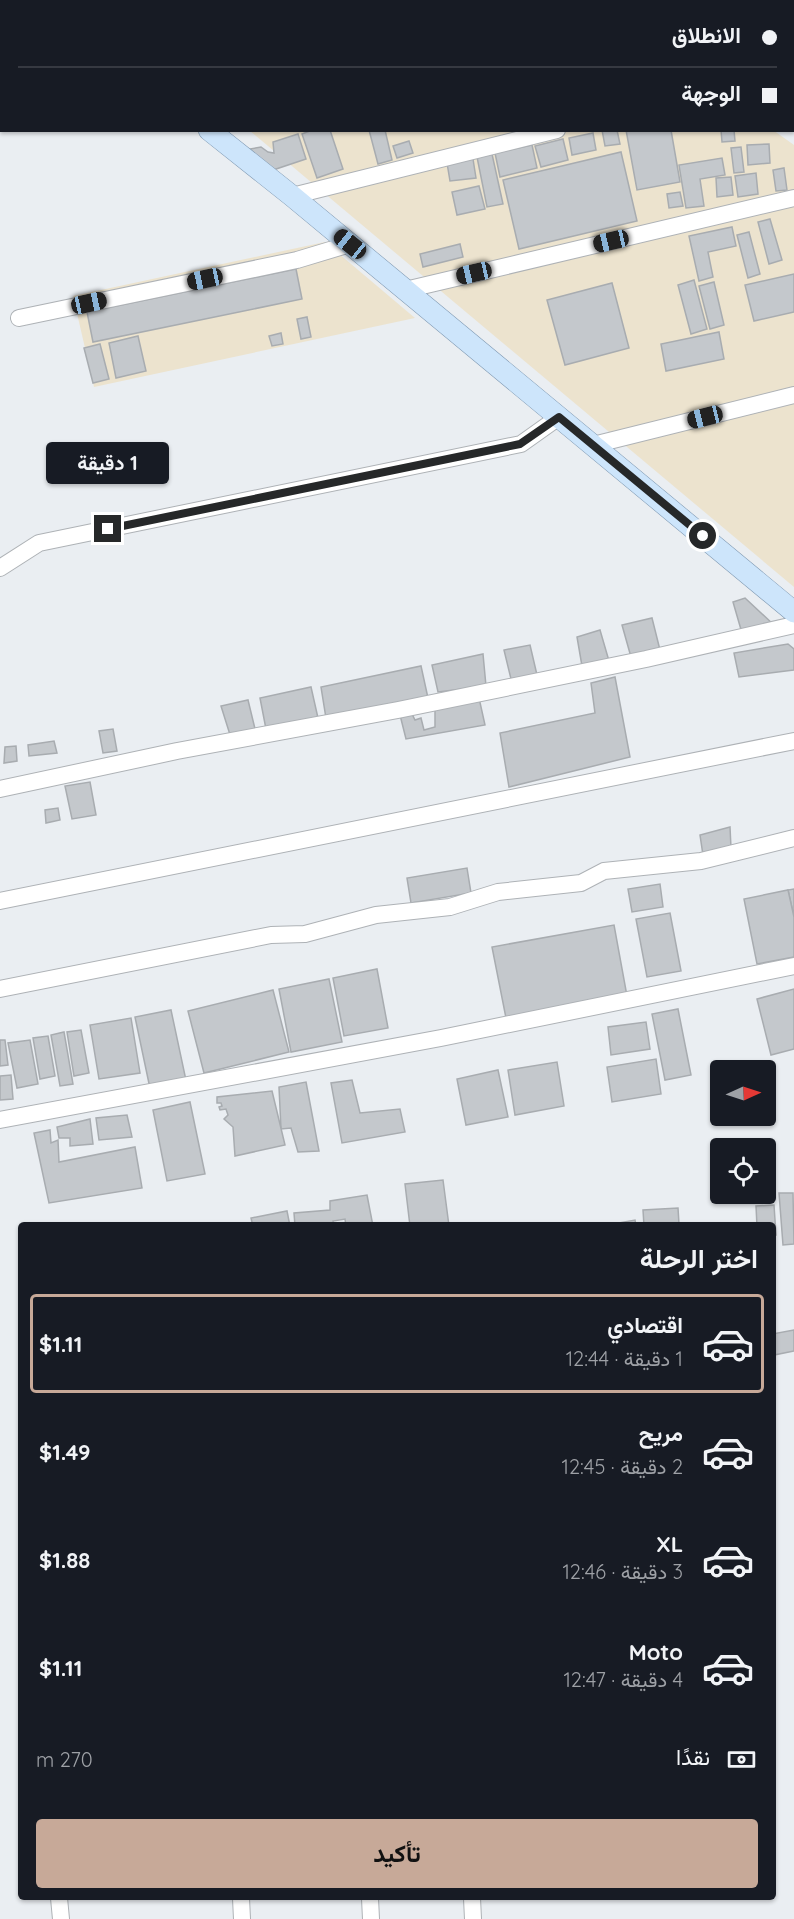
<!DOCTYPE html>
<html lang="ar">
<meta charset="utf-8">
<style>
:root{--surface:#171b24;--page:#242831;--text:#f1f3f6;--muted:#9ea1a6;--line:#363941;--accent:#c7a998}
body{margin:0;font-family:Quicksand,Vazirmatn,sans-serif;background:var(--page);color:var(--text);direction:rtl;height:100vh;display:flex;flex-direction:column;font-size:22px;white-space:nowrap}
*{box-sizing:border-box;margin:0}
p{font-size:20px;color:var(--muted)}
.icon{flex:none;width:33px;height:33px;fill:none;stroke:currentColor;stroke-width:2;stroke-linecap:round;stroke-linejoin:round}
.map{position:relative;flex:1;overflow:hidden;direction:ltr}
.side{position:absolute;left:18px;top:1222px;width:758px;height:678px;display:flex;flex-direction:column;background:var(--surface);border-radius:6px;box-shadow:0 2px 4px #0004;direction:rtl}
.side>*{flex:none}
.top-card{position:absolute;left:0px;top:0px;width:795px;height:132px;box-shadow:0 2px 4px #0004;direction:rtl;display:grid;align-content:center;height:132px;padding:0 18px;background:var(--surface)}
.needle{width:39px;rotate:87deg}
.tools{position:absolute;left:710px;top:1060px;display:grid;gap:12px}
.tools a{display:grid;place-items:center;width:66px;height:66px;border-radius:6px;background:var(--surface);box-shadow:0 2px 4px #0004;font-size:30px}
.end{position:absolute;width:27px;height:27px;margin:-14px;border:8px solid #262829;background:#fff;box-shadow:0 0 0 3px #fff}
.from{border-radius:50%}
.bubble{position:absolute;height:42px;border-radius:6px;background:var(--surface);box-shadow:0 2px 4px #0004;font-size:20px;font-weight:700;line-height:42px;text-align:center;direction:rtl}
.car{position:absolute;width:18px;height:36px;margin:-18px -9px;border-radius:8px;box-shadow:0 0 4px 2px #0007;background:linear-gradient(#222 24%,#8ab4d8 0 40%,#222 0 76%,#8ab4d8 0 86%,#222 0)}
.top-card b{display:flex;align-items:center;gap:21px;height:57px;font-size:22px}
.top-card b+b{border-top:2px solid var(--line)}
.top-card i{width:15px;height:15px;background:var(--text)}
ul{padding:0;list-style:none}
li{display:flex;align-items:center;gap:18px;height:99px;margin:0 12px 9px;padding:0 6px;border:3px solid transparent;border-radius:6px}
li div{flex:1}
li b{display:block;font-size:22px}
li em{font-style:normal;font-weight:700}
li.current{border-color:var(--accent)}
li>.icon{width:54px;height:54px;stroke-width:1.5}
h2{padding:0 18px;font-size:27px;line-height:72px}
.pay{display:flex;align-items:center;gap:15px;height:66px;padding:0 18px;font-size:22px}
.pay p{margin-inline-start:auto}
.cta{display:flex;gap:12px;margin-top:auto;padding:12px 18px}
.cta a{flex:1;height:69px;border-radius:6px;background:var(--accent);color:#111;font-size:24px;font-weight:700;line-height:69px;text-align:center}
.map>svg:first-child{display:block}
.industrial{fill:#ece3ce}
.building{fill:#c4c8cc;stroke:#a8acb0;stroke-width:1.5}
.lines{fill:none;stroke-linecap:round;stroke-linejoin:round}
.minor-casing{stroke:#aeb2b6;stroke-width:18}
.major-casing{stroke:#7d97b0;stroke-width:22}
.minor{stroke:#fff;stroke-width:16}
.major{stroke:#cde5fb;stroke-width:21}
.route{stroke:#262829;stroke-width:8}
</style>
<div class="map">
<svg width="794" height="1919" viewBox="0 0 794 1919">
<rect width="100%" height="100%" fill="#eaeef2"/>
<!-- industrial -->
<g class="industrial">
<path d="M96,0H530L533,1L98,2Z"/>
<path d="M773,130L794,145V587L250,131Z"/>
<path d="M325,242L415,318L94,387L73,296Z"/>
</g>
<!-- building -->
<g class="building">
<path d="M0,0L12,2H2L0,34Z"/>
<path d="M325,0H408V2H319Z"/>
<path d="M452,0H490V2H445Z"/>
<path d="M312,130H330L343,169L317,178L302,134Z"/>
<path d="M369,130H385L392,160L378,164Z"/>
<path d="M602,130H617L620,144L605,146Z"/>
<path d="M626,130H671L680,182L637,190Z"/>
<path d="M721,130H734L735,141L722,142Z"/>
<path d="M593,133L596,150L572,155L569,138Z"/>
<path d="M298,134L306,159L267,172L250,149L261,147L268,152L274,153L273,142Z"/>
<path d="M563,139L568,160L541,167L535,146Z"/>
<path d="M409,141L413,153L397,158L393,146Z"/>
<path d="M769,144L770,163L748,165L747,145Z"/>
<path d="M532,145L537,168L500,177L495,153Z"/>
<path d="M741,147L744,172L734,173L731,148Z"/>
<path d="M621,152L637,221L519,249L503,180Z"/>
<path d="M492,154L503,204L487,207L477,157Z"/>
<path d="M722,158L725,175L700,179L704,206L686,208L679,165Z"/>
<path d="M473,159L476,178L450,181L447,163Z"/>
<path d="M784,168L787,190L776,191L773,170Z"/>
<path d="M756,173L758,194L738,197L735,176Z"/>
<path d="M731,177L733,195L717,197L716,178Z"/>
<path d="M479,186L485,209L457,215L452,192Z"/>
<path d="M680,192L683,206L669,208L667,194Z"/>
<path d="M770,219L782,260L769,264L758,222Z"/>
<path d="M732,227L736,246L708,252L713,277L699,281L689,236Z"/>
<path d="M749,232L760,274L748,278L737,235Z"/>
<path d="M460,244L463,257L423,267L420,254Z"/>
<path d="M296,269L302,299L93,342L87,312Z"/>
<path d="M794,274V312L754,321L745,285Z"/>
<path d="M694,280L707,329L691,334L678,285Z"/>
<path d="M714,282L724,325L710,329L699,286Z"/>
<path d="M612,283L629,348L565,365L547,300Z"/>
<path d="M307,317L311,337L301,339L297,319Z"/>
<path d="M719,332L724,359L666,371L661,344Z"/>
<path d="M281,333L283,344L272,346L269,336Z"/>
<path d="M138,336L146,371L116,378L109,343Z"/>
<path d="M100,344L109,379L93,383L84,348Z"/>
<path d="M745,598L774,625L742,633L733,602Z"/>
<path d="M652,618L660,650L631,657L622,625Z"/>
<path d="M600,630L609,661L582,666L577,637Z"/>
<path d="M788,644L794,649V670L739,677L734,653Z"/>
<path d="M530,645L537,675L511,679L504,650Z"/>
<path d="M483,654L486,686L438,692L432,665Z"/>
<path d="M421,666L428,698L326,718L321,687Z"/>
<path d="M615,677L630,757L509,787L500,733L595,713L591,683Z"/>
<path d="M311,687L318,718L266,729L260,698Z"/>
<path d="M479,698L485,725L406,739L400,715L411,712L415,720L421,718L424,730L435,727V707Z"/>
<path d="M248,700L256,733L231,738L221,706Z"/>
<path d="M113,729L117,751L103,753L99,731Z"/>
<path d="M54,741L57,753L29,756L28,745Z"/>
<path d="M16,746L17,761L4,763L5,747Z"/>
<path d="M90,782L96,815L72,819L65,786Z"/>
<path d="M58,808L60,820L46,823L45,810Z"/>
<path d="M730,827L731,848L703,855L700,835Z"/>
<path d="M467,868L471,893L411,903L407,878Z"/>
<path d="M660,884L663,907L632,912L628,889Z"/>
<path d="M794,889V917L788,890Z"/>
<path d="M788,890L794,917V957L757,964L744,899Z"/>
<path d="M670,913L681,971L647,977L636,919Z"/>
<path d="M614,925L627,996L506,1018L492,947Z"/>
<path d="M377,969L388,1028L344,1036L333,978Z"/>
<path d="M329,979L342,1042L291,1052L279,989Z"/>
<path d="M794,989V1049L771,1055L757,999Z"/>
<path d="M273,990L289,1052L204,1073L188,1011Z"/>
<path d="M678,1009L691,1075L665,1080L652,1014Z"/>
<path d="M171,1010L187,1085L151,1093L135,1017Z"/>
<path d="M131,1018L140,1073L99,1079L90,1025Z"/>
<path d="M646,1022L650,1049L611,1055L608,1027Z"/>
<path d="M81,1030L89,1073L74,1076L67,1032Z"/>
<path d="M64,1032L73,1084L60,1086L51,1035Z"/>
<path d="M48,1036L55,1076L40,1079L33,1038Z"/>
<path d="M0,1040H5L8,1065L0,1066Z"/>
<path d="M30,1040L38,1084L17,1088L8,1043Z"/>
<path d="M656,1059L661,1094L612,1102L607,1067Z"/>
<path d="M557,1062L564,1106L515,1115L508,1070Z"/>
<path d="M498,1070L508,1117L466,1125L457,1079Z"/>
<path d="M11,1075L13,1099L0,1100V1076Z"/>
<path d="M352,1080L360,1113L400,1109L405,1132L342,1143L331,1083Z"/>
<path d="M306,1082L319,1151L298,1152L291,1128L281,1129L279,1087Z"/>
<path d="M272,1091L285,1145L235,1156L233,1127L224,1119L228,1115L226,1109L220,1110L219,1107L222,1106L221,1103H217V1097Z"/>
<path d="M190,1102L205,1174L167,1181L153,1110Z"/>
<path d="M127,1115L132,1137L99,1140L96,1118Z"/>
<path d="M90,1119L93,1144L70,1146V1138H59L57,1127Z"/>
<path d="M50,1130L51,1143L58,1140L59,1162L135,1147L142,1188L49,1203L34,1133Z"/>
<path d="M443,1180L449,1226H410L405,1184Z"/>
<path d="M779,1193H793L794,1244L783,1245Z"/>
<path d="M367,1195L373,1226H346L345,1219L333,1221L334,1226H295L294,1213L330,1210V1201Z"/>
<path d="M774,1205L776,1235H772V1226H757L756,1206Z"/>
<path d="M678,1208L679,1224L644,1226L643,1210Z"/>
<path d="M287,1211L290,1226H253L251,1218Z"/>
<path d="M635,1220L636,1226H602Z"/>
<path d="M794,1330V1351L774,1355L772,1334Z"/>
</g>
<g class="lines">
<defs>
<g id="minor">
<path d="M562,0L565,2"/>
<path d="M245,2L251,0"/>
<path d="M716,2V0"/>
<path d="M0,64L2,63"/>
<path d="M292,196L557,130"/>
<path d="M405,290L794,198"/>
<path d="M19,318L297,260L350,244"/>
<path d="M593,445L794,395"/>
<path d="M0,568L39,543L521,444L559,417"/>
<path d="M0,789L177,751L398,710L646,659L794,625"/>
<path d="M0,901L794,741"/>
<path d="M0,989L271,935L305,934L376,915L450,907L498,892L581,883L604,871L701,861L794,838"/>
<path d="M0,1120L441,1038L794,966"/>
<path d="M59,1898L61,1919"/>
<path d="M241,1898L242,1919"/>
<path d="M370,1898L371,1919"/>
<path d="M472,1898L473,1919"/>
</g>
<g id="major">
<path d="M55,0L56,2"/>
<path d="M209,130L292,196L794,612"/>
</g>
</defs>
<!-- minor casing -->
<use href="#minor" class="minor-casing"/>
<!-- major casing -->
<use href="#major" class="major-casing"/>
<!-- minor -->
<use href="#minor" class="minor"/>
<!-- major -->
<use href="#major" class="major"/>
</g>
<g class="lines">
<!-- route -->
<path class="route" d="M108,529L520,444L559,417L703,536"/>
</g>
</svg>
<div class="tools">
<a><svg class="needle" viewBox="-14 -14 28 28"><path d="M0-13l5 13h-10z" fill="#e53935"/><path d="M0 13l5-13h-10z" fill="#9ea1a6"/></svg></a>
<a><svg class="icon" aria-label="locate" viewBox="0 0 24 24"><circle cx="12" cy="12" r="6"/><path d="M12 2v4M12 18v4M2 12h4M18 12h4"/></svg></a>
</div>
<i class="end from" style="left:703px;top:536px"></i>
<i class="end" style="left:108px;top:529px"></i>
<div class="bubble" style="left:46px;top:442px;width:123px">1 دقيقة</div>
<i class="car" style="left:611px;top:241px;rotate:257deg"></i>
<i class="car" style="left:350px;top:244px;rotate:309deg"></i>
<i class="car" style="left:474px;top:273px;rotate:257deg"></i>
<i class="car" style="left:205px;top:279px;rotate:258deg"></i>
<i class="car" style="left:89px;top:303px;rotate:78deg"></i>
<i class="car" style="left:705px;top:417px;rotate:256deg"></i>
<div class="top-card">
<b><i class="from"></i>الانطلاق</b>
<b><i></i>الوجهة</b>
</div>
<section class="side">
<h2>اختر الرحلة</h2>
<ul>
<li class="current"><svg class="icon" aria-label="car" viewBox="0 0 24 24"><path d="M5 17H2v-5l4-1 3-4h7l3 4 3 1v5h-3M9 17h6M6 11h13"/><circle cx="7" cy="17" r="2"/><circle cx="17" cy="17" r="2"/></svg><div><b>اقتصادي</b><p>1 دقيقة · 12:44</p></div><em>$1.11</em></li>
<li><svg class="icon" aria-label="car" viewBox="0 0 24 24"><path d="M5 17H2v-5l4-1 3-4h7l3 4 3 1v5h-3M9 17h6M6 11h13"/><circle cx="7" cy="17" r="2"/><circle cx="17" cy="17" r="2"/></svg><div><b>مريح</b><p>2 دقيقة · 12:45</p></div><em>$1.49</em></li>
<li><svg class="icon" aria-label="car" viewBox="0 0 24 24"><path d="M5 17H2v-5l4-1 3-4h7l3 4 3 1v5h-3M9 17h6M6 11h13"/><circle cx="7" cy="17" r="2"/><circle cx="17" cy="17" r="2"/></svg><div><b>XL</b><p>3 دقيقة · 12:46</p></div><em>$1.88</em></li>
<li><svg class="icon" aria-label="car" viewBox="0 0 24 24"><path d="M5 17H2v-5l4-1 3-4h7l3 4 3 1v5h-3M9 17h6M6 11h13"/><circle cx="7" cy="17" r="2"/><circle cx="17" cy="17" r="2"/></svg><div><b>Moto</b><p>4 دقيقة · 12:47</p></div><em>$1.11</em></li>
</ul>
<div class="pay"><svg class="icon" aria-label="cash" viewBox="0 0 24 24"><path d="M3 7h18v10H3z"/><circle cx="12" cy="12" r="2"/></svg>نقدًا<p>270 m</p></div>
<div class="cta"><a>تأكيد</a></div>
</section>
</div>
